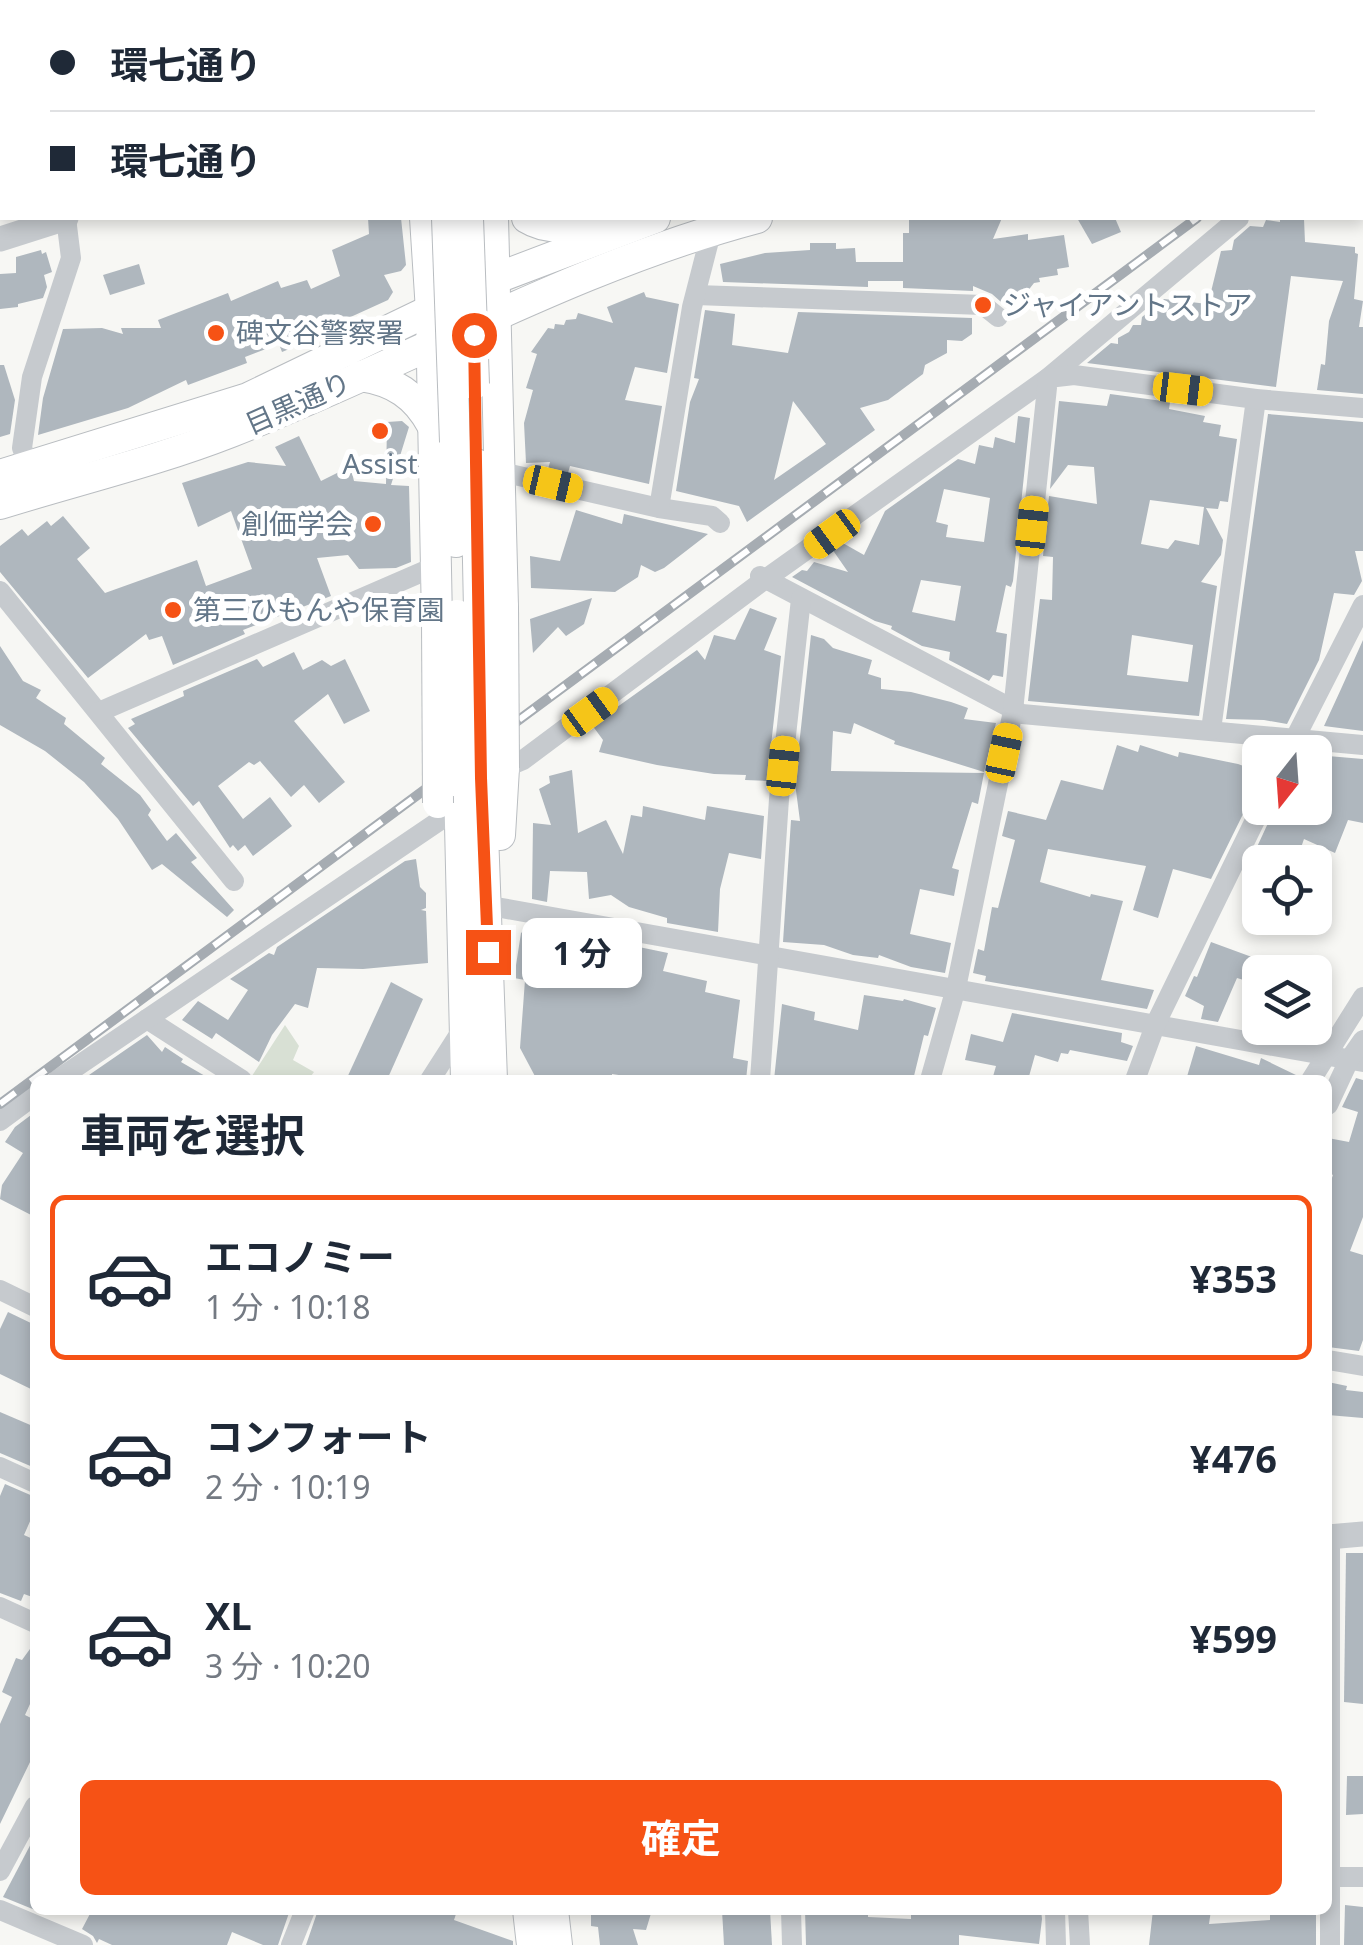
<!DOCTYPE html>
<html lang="ja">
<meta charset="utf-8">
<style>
:root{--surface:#fff;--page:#f6f6f7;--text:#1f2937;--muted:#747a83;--line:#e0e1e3;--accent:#f65215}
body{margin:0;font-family:"Noto Sans","Noto Sans JP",sans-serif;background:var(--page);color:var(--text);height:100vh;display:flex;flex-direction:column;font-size:38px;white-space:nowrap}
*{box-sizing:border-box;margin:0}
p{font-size:32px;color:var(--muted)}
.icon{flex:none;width:55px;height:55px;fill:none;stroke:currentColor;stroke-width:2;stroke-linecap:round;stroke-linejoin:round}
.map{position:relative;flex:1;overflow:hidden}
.side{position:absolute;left:30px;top:1075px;width:1302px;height:840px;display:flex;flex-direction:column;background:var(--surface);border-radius:15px;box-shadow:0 5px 15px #0003}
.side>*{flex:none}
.top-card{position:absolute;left:0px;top:0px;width:1365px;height:220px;box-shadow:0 5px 15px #0003;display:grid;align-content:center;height:220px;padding:0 50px;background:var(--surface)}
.needle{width:65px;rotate:197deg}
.buttons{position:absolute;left:1242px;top:735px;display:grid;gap:20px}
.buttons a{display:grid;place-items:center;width:90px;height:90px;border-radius:15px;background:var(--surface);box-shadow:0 5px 15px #0003;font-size:50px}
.end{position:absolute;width:45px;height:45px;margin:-22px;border:12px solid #f65215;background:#fff;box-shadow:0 0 0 5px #fff}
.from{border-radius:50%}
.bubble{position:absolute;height:70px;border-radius:15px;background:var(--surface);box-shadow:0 5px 15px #0003;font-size:32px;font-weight:700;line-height:70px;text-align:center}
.car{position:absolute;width:30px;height:60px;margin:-30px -15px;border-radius:12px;box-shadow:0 0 8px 2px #0007;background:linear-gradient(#f5c518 24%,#345 0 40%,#f5c518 0 76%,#345 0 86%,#f5c518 0)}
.top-card b{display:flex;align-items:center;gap:35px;height:95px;font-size:38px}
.top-card b+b{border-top:2px solid var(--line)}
.top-card i{width:25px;height:25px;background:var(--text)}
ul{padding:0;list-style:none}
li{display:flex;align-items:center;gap:30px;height:165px;margin:0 20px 15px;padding:0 30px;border:5px solid transparent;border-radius:15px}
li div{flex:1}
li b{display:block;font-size:38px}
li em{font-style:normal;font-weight:700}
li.current{border-color:var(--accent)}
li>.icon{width:90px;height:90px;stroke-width:1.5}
h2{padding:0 50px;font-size:45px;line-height:120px}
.primary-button{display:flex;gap:20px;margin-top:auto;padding:20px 50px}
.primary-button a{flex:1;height:115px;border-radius:15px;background:var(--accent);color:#fff;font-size:40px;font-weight:700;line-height:115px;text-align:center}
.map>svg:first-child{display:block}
.green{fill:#d8e0d4}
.building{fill:#afb7be;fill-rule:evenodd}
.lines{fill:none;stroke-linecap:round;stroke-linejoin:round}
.primary-casing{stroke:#b9bdc1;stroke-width:32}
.minor{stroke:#c6cace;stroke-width:20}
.tertiary{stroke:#c6cace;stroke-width:25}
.primary{stroke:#fff;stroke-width:30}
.rail-casing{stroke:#a6acb2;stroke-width:10}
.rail{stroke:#fff;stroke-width:6;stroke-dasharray:19;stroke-linecap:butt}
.primary-bridge-casing{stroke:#b9bdc1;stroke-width:32;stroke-linecap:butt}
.primary-bridge{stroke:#fff;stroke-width:30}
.route{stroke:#f65215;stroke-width:12}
.poi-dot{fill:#f65215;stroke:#fff;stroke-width:4}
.labels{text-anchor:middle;stroke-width:10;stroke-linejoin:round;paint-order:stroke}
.poi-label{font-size:28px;fill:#637688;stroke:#fff;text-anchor:start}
.street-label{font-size:28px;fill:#637688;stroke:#fff}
</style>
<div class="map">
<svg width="1363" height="1945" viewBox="0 0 1363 1945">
<rect width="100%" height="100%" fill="#f7f7f4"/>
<!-- green -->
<path class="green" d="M285,1025L299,1046L293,1060L314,1072L308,1080L250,1079Z"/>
<!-- building -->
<g class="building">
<path d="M368,218H401L406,265L401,271L384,275L393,292L388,300L344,320L347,325L282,352L279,344L245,357L247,363L188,385L186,380L128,408L38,435L43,398L63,329L102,328L123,334L121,328H161L158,320L228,293L231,301L278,281L281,288L307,280L311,289L340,276L332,250L369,234Z"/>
<path d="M916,218H1002L993,239L1028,234V240L1064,235L1069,267L1057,269L1058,275L1039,278L1040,282L1034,283L1016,306L1013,304L1009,309L992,294L973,286V291L903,288V281H868V287L723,282L720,264L765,253L810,250V243H836V249L855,248L856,262H903V233H909V220Z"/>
<path d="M1077,218H1115L1121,232L1092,244Z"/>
<path d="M1280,218L1304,219L1305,242L1355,247V253L1358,254L1354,299L1363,301L1359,327H1363V394L1317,390L1321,364L1325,365L1329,321L1343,281L1321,279L1291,276L1276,387L1087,363L1111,343L1118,344V338L1129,332L1133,325H1141L1142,317L1164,299L1208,304L1221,251L1232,250L1234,240L1250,226L1263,227L1266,220L1280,222Z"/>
<path d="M41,250L42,254L46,252L52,272L44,275L47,287L43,298L18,304V307L0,309V274L16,273V257Z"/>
<path d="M139,264L145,284L110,295L103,275Z"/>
<path d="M644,292L646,297L679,304L667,373L635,367L625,400L662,406L649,484L570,466L568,473L548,469L550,462L526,463L524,423L533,390L526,388L537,354L531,352L548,328L554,329L555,324L564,325L566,320L576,319L578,313L613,323L607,307Z"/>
<path d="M705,310L735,314L732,345L788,353L798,312L972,318V334L962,341L947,340V353L925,365L923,374L888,400L860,408L875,430L747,522L739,506L676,491L690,402L699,379L694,378ZM793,401L826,444L774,480Z"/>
<path d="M0,365H4L15,400L10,434L0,437Z"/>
<path d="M1110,394L1170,402L1169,409L1205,416L1203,422L1221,425L1219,436L1237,439L1228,502L1220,501L1218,509L1206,508L1223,540L1221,555L1201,582L1217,586L1199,716L1028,701L1040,599L1052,600L1053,557L1043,556L1049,496L1097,504L1094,467L1068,465L1050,489L1059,401L1107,406ZM1150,500L1204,507L1199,545L1175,540L1168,549L1141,544ZM1132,635L1193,645L1188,682L1127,675Z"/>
<path d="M1268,414L1363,422V551H1355L1362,581L1354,595L1334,593L1319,660L1287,724L1264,720L1226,719Z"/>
<path d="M1018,416L1030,418L1013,581L1011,587L1006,585L996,632L1007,634L1003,677L993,675L989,681L949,660L950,652L922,646L891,629L892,626L875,621L792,577L802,570L807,571L814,562L848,572L832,549L841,542L864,555L885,511L958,459L975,464L979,445L993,448L995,437L1015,443ZM944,489L990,498L984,542L946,537L948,525L936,522ZM921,580L961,586L955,621L912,612Z"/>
<path d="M402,421L409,427L391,485L409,486L411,562L396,568L359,569L348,555L317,558L331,596L243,630L245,634L173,665L162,636L149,640L146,634L88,678L0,572V546L22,529L28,536L47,521L51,526L63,516L90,548L77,559L105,593L197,560L206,586L252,569L231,511L198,527L182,483L248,462L286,466L275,447L299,436L321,481L343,470L352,473L354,481L386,484L387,422Z"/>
<path d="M576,510L622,524L624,514L708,534L664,568L655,572L641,565L638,577L615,592L531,588L530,556L560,561Z"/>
<path d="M592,598L584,624L566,636L558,627L533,653L530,619Z"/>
<path d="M750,608L777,618L764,650L781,656L767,781L745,780L746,775L714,774L657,765L599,752L603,740L592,725L697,650L705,660L714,635L735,640Z"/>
<path d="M811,635L824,639L833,648L872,660L868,674L881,678V689L911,692L951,702L968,708L964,719L996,723L984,772L894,744L895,741L854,723L851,734L833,731L831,771L984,773L978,804L972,802L952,868L959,870L954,896L920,889L910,934L951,943L945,973L911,967L879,955L878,958L853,955L824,945L783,942L791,820L800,821L795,783Z"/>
<path d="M1363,640V731L1324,726L1341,689Z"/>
<path d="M0,646L23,681L41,690L36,698L66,718L64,724L105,758L101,764L140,795L151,810L148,815L167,841L176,833L197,858L191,862L234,910L227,917L162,864L152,870L118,819L84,782L45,751L0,725Z"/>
<path d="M294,652L303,670L322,660L331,666L345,659L370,711L344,724L328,694L294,721L345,782L319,803L304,785L291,797L260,761L254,765L249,762L218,786L243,819L270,797L292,826L253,856L245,845L238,851L233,845L230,848L199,801L193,806L128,728L135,724L131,719L184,696L183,691L257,659L263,667Z"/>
<path d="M1117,745L1138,752L1140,745L1178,757L1179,752L1238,764L1260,772V794L1249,802L1211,879L1173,869L1158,918L1133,910L1146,866L1048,849L1040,882L1090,897L1091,894L1123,901L1101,980L1154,990L1147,1009L985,981L986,976L973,973L978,949L984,951L992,907L998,908L1015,840L1002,836L1008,811L1046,820L1061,780L1103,790Z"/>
<path d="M1316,755L1363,759V823L1348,820L1335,853L1304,839L1296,862H1260V866L1250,862L1275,808H1315Z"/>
<path d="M572,770L578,833L606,820L623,854L631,815L642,817L643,806L705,820L707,806L764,816L761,859L729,853L720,889L718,932L667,923V918L629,907L611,895L589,899L587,872L550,871L547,902L532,899L533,823L551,825L539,789L550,783L549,776Z"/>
<path d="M416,859L420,887L426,893V908L421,910L426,911L428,963L363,969L317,968L308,1008L295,1004L272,1035L259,1062L216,1033L212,1039L182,1020L198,1001L228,1020L248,990L230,979L269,953L274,955L277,947L405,861Z"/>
<path d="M527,928L563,934L571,955L579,957V960L628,972L634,946L668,953L663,971L707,981L705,992L740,1000L733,1058L748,1061L746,1080H691L664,1075L663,1080H651L612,1074V1080H537L520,1048L525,980L514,978L521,933Z"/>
<path d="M1211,942L1260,960V985L1237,978L1218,1022L1201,1019L1204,1006L1185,996L1194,976L1197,977Z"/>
<path d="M391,982L423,999L387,1080H346Z"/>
<path d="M864,995L903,1001L904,999L936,1008L928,1036L924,1035L913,1080H774L782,1004L815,1012L814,1020L858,1030Z"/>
<path d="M1012,1013L1122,1033L1121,1042L1133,1046L1127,1061L1070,1050L1068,1054L1061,1053L1058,1062L1035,1055L1028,1080H992L996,1066L965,1060L971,1034L1003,1042Z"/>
<path d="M147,1035L162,1052L165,1047L183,1059L181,1062L212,1080H93L89,1075Z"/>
<path d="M1196,1046L1259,1065L1261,1058L1298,1076L1297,1080H1186Z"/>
<path d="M1356,1078L1363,1080V1217L1350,1251L1363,1255V1340L1359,1351L1328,1347V1189L1333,1175L1328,1172V1138L1349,1142L1358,1112L1342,1107Z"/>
<path d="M35,1112V1217L0,1199L2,1185L23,1153L5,1142L15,1127Z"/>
<path d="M8,1312L35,1325V1391L0,1374V1329Z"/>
<path d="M1328,1382L1347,1386L1346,1390L1363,1392V1418L1328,1415Z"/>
<path d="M0,1412L35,1427V1468L0,1453Z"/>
<path d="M5,1484L35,1497V1510L24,1535L35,1540V1598L24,1594L21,1601L0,1593V1496Z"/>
<path d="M1346,1553H1363V1704L1344,1702Z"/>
<path d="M35,1642V1693L25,1715L35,1720V1761L31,1760L0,1824V1724L12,1697L2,1692L16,1658L22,1660Z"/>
<path d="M1347,1776H1363V1814L1346,1815Z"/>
<path d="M35,1836V1910L3,1897Z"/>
<path d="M1345,1905L1363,1907V1945H1344Z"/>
<path d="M92,1910H290L278,1945H263L232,1932L227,1945H112L99,1939L97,1943L93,1936L82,1929Z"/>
<path d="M318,1910H415L432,1915L433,1910H442L456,1914L454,1920L513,1941V1945H306Z"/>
<path d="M591,1910H652L646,1930L633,1929L638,1945H600L598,1927L591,1926Z"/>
<path d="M722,1910H770L772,1945H724Z"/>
<path d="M805,1910H868V1917L911,1919V1910H1041L1042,1919L1039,1944L959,1935V1945H806Z"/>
<path d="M1153,1910H1211L1209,1924L1270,1920V1910L1284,1915L1316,1910V1945H1149Z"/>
</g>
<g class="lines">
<defs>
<g id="primary">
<path d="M385,0L386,2"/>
<path d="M408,0V2"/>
<path d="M433,0V2"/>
<path d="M454,0L455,2"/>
<path d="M1362,70H1363"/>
<path d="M1362,100H1363"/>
<path d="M425,218L431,311L437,621"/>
<path d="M493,218L503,607"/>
<path d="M527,218C553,234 582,223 611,220"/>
<path d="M360,376C394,381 416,395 432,425"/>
<path d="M455,442L456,542"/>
<path d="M476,464L479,610"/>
<path d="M0,475L248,398L497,278L655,218"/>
<path d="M0,504C77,480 157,461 231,432C408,363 572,267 757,218"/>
<path d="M481,778L492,1080"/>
<path d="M459,782L466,1080"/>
<path d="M500,835L504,768"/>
<path d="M528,1910L532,1945"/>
<path d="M553,1910L557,1945"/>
</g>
</defs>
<!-- primary casing -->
<use href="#primary" class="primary-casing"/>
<!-- minor -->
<g class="minor">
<path d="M4,0V2"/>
<path d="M159,0V2"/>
<path d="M749,0V2"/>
<path d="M1004,2V0"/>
<path d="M1283,2L1284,0"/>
<path d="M1362,141H1363"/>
<path d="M696,295L983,305L998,317"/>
<path d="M29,466L22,448L32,377L71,258L66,218"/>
<path d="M501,472L659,508L712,516L720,523"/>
<path d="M659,508L692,307L712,229"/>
<path d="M760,576L1022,714L1363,745"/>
<path d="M0,591L234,881"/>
<path d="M99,712L436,566"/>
<path d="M1211,730L1256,399"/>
<path d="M1288,752L1363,605"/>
<path d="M504,768L523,760L764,580L1048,378L1239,218"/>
<path d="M496,907L1363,1062"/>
<path d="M147,1019L242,1080"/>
<path d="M57,1080L439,821"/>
<path d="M430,1080L464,1027"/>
<path d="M760,1080L779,799L801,599"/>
<path d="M930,1080L956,988L1013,711L1048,378L1074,375L1256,399L1363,408"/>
<path d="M1135,1080L1156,1023L1261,808"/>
<path d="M1311,1080L1363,997"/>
<path d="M1328,1105L1349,1060L1363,1040"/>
<path d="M0,1121L35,1095"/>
<path d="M0,1290L35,1307"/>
<path d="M1328,1360L1363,1366"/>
<path d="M0,1467L35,1483"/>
<path d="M1330,1536V1945"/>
<path d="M0,1607L35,1623"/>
<path d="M0,1871L35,1806"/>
<path d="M1328,1877H1363"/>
<path d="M0,1910L83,1945"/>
<path d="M791,1910L792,1945"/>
<path d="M1055,1910L1056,1945"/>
<path d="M1078,1910L1080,1945"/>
<path d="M291,1945L305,1910"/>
</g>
<!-- tertiary -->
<g class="tertiary">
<path d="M0,239L66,218"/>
<path d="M1328,1537L1363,1534"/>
</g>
<!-- primary -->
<use href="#primary" class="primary"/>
<defs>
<g id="rail">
<path d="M1362,76H1363"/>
<path d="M1362,94L1363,93"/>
<path d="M0,1104L1197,218"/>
</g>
</defs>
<!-- rail casing -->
<use href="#rail" class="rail-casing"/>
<!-- rail -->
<use href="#rail" class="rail"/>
<defs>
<g id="primary-bridge">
<path d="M447,218L455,442"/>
<path d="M468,218L474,384"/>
<path d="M503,607L504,768"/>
<path d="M479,610L481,778"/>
<path d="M457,615L459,782"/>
<path d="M437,621L438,803"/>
</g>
</defs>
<!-- primary-bridge casing -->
<use href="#primary-bridge" class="primary-bridge-casing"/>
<!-- primary-bridge -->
<use href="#primary-bridge" class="primary-bridge"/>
</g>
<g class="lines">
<!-- route -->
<path class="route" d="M474,335L481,778L488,952"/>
</g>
<!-- markers -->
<g class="poi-dot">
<circle cx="983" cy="305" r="10"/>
<circle cx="216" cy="333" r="10"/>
<circle cx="380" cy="431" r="10"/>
<circle cx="373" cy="524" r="10"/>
<circle cx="173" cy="610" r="10"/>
</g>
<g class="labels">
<!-- poi labels -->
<g class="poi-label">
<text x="1003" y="315">ジャイアントストア</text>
<text x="236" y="343">碑文谷警察署</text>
<text x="380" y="474" text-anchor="middle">Assist</text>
<text x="353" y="534" text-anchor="end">創価学会</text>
<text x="193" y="620">第三ひもんや保育園</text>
</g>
<!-- street labels -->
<g class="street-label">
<text transform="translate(298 403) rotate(-24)" y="10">目黒通り</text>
</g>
</g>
</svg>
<div class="buttons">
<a><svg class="needle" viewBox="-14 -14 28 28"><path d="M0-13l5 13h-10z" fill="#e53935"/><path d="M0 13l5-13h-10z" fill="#747a83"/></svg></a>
<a><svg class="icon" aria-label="locate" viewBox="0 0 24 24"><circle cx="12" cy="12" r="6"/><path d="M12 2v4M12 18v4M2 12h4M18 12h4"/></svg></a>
<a><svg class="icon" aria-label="layers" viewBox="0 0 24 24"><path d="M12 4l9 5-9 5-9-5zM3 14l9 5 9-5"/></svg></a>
</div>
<i class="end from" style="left:474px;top:335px"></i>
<i class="end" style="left:488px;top:952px"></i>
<div class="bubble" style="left:522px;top:918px;width:120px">1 分</div>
<i class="car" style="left:1183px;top:389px;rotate:97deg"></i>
<i class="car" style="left:553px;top:484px;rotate:103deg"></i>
<i class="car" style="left:1032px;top:526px;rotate:6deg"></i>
<i class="car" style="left:832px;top:534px;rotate:234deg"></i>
<i class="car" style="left:590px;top:712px;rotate:54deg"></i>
<i class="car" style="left:1004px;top:753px;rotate:12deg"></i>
<i class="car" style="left:783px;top:766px;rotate:6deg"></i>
<div class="top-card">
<b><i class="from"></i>環七通り</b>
<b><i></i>環七通り</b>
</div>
<section class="side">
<h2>車両を選択</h2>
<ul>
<li class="current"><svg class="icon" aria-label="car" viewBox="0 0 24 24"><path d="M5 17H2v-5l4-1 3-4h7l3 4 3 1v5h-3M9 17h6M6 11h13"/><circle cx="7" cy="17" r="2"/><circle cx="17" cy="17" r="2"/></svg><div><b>エコノミー</b><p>1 分 · 10:18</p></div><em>¥353</em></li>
<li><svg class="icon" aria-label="car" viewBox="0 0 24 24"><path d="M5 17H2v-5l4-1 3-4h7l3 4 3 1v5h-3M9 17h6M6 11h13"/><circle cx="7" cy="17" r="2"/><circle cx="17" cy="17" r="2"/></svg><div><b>コンフォート</b><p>2 分 · 10:19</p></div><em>¥476</em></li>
<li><svg class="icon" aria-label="car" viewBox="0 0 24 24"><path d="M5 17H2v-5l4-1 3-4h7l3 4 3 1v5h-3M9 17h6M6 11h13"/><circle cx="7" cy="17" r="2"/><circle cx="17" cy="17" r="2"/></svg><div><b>XL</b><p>3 分 · 10:20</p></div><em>¥599</em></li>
</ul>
<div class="primary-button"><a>確定</a></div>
</section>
</div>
